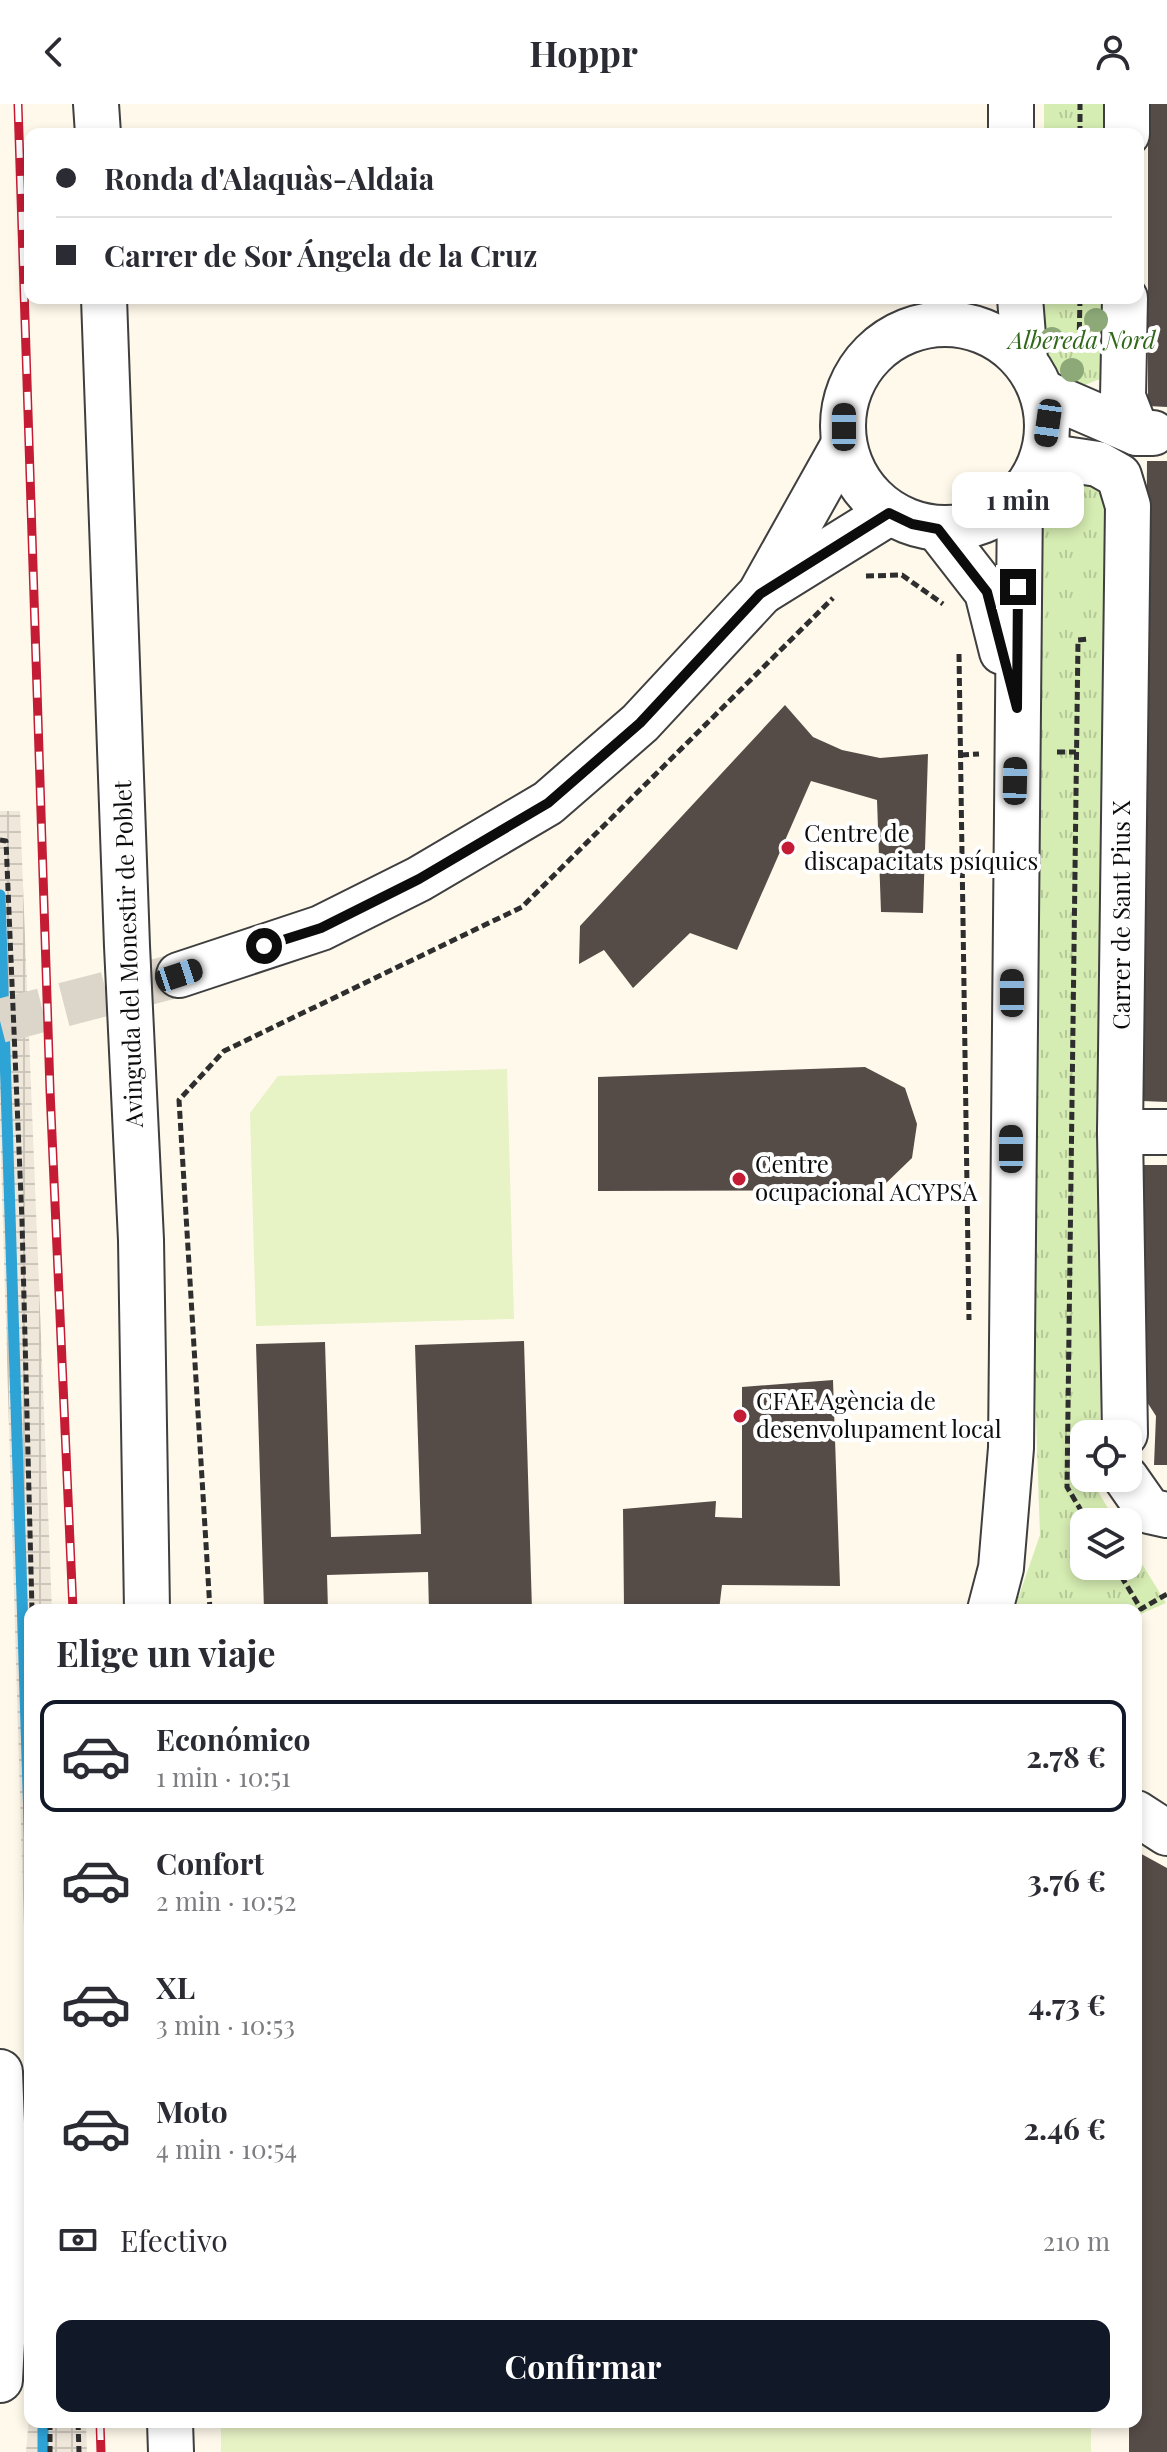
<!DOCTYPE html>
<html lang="es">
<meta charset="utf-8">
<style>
:root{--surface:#fff;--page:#f7f7f7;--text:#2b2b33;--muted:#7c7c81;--line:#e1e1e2;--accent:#111827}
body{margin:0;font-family:"Playfair Display",serif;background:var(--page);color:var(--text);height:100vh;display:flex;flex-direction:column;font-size:30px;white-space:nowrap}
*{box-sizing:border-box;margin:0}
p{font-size:26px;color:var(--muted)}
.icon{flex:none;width:44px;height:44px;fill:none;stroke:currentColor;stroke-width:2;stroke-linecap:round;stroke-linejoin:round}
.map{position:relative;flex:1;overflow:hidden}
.drawer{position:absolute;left:24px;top:1500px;width:1118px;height:824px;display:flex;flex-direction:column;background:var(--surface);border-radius:16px;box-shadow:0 4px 12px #0003}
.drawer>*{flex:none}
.guide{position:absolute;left:24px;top:24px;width:1120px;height:176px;border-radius:16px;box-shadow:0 4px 12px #0003;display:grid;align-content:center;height:176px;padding:0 32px;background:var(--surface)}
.buttons{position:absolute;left:1070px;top:1316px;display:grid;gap:16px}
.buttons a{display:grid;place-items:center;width:72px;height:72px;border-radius:16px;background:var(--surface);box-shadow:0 4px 12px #0003;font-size:40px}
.end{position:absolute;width:36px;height:36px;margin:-18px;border:10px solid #0c0c0c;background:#fff;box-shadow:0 0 0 4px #fff}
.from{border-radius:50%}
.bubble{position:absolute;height:56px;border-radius:16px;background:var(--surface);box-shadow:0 4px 12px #0003;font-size:26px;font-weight:700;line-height:56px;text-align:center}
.car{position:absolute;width:24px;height:48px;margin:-24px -12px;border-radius:10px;box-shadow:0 0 6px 2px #0007;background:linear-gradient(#222 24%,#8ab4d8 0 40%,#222 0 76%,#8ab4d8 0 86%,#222 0)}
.guide b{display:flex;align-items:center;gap:28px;height:76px;font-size:30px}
.guide b+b{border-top:2px solid var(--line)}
.guide i{width:20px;height:20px;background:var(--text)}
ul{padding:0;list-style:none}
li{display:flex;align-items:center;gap:24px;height:112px;margin:0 16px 12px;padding:0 16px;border:4px solid transparent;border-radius:16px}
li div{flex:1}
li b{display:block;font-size:30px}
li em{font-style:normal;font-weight:700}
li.active{border-color:var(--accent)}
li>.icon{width:72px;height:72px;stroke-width:1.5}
h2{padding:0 32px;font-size:36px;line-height:96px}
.pay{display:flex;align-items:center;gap:20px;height:88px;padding:0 32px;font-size:30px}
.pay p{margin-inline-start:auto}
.action{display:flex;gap:16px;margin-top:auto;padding:16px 32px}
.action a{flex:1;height:92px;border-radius:16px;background:var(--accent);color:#fff;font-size:32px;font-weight:700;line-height:92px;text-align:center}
header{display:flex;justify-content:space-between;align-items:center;height:104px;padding:0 32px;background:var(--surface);font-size:36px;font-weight:700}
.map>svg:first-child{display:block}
.park{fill:url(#park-tufts)}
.pitch{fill:#e7f2c5}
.plaza{fill:url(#plaza-grid)}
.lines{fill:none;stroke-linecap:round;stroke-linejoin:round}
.stream{stroke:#2ea3d6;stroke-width:11}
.building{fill:#554c48}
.minor-tunnel{stroke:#dbd5ca;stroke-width:44;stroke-dasharray:44 22;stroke-linecap:butt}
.minor-casing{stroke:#3f3f3f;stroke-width:48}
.path{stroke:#2e2e2e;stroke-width:5;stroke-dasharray:8 4;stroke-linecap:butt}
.minor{stroke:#fff;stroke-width:44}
.rail-casing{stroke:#c41c34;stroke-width:9}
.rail{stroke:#fff;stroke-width:6;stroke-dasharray:18;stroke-linecap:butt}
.tree{fill:#8da978}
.route{stroke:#0c0c0c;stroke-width:10}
.poi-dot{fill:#c41c34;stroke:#fff;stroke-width:3}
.labels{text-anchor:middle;stroke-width:8;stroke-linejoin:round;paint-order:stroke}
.park-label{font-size:24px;font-style:italic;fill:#306719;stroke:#fff}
.poi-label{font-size:24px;fill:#0c0c0c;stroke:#fff;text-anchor:start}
.street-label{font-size:24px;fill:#0c0c0c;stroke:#fff}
</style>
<header><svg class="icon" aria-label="back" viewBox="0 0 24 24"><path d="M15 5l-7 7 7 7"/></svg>Hoppr<svg class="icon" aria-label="person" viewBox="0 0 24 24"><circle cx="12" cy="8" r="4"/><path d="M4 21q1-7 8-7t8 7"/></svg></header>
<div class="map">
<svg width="1167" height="2348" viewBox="0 0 1167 2348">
<defs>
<pattern id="park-tufts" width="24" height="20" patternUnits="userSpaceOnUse" patternTransform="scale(2)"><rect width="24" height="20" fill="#d5ecb2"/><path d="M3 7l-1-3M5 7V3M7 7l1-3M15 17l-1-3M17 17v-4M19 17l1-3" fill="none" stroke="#b6c998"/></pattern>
<pattern id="plaza-grid" width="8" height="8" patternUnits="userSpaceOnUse" patternTransform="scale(2)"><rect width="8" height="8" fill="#efe7da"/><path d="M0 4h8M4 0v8" fill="none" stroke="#ccc5ba"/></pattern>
</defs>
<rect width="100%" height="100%" fill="#fff9eb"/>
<!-- park -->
<g class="park">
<rect x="1044" y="0" width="70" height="30"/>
<path d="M1043,194H1117L1113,270L1082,282C1037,263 1044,237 1043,194Z"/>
<path d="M1066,377L1086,378L1108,387L1106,1060L1100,1330H1084V1374H1099V1389L1116,1418H1084V1462H1128V1437L1166,1499L1136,1512V1506H1014L1040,1431L1030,1133L1032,422L1046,387Z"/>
</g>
<!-- pitch -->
<g class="pitch">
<path d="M507,965L514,1215L256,1222L250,1009L278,972Z"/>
<rect x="221" y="2318" width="870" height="30"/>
</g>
<!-- plaza -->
<g class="plaza">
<path d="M0,707H20L52,1506H30V2024L0,1023Z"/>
<path d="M30,2301V2318H86L87,2348H26Z"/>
</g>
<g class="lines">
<!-- stream -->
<g class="stream">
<path d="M0,791L30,1749"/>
<path d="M43,2348V2318"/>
</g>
</g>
<!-- building -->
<g class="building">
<path d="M1148,0H1167V303L1148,302Z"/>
<path d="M1147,357H1167V998L1142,997Z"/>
<path d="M785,601L813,633L842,646L880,654L928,650L923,809L881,808L877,696L811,677L737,846L690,829L633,884L604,846L579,860L580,822Z"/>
<path d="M865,963L905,984L917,1020L912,1054L882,1083L869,1086L598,1087V973Z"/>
<path d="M1142,1061H1167V1361H1154L1156,1312L1140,1287Z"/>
<path d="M524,1237L532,1506H429L428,1468L327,1471L328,1506H264L256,1240L325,1238L331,1433L421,1430L415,1241Z"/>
<path d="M833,1276L840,1482L722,1481L719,1506L624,1504L623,1405L716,1397L715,1413L742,1414V1283Z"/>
<path d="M1136,1747L1167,1764V2348H1129V2318H1136V1879L1142,1868L1136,1864Z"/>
</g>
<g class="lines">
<!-- minor-tunnel -->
<path class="minor-tunnel" d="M0,917L179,871"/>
<defs>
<g id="minor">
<path d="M96,0L98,30"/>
<path d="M1011,30V0"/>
<path d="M1127,30V0"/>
<path d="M104,194L127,842L141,1136L147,1506"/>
<path d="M1020,194L1025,257"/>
<path d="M1125,194L1123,293L1137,329"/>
<circle cx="945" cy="322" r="102"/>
<path d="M1042,288L1137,329H1153"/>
<path d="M1044,352L1098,360L1119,372L1128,402L1120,1028L1125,1330"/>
<path d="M938,425L987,488L1002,548"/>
<path d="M765,486L889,409"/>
<path d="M179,871L321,824L419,775L548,699L640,619L760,490L844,340"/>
<path d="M1120,1028H1167"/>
<path d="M1126,1374L1149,1407L1167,1411"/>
<path d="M990,1506L1001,1464L1011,1344L1020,393"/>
<path d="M1136,1709L1167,1729"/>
<path d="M0,1968L7,2145L0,2276"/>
<path d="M170,2318L171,2348"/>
</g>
</defs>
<!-- minor casing -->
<use href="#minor" class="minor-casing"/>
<!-- path -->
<g class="path">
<path d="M1080,30V0"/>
<path d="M1080,194L1079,242H1087"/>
<path d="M866,472L902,471L943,500"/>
<path d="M959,550L969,1216"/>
<path d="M1057,648H1076"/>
<path d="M961,651L979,650"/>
<path d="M0,736L6,737L22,1117L32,1506"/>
<path d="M1088,1418L1067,1383L1078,536L1089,535"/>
<path d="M1115,1462L1141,1505L1167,1490"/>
<path d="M210,1506L179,996L224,947L522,803L833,494"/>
<path d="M50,2318V2348"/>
<path d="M78,2318L79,2348"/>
</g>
<!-- minor -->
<use href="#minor" class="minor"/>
<defs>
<g id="rail">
<path d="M18,0L50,986L73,1506"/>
<path d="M100,2318L101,2348"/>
</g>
</defs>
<!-- rail casing -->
<use href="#rail" class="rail-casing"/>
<!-- rail -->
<use href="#rail" class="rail"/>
</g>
<!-- trees -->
<g class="tree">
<circle cx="1096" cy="216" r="12"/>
<circle cx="1052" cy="235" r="12"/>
<circle cx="1072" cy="266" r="12"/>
</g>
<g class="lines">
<!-- route -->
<path class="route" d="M264,842L321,824L419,775L548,699L640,619L760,490L889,409L912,420L938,425L987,488L1017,604L1018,483"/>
</g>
<!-- markers -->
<g class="poi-dot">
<circle cx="788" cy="744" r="8"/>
<circle cx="739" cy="1075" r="8"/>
<circle cx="740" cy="1312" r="8"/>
</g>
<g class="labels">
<!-- park labels -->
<g class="park-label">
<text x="1082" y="245">Albereda Nord</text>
</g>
<!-- poi labels -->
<g class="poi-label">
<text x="804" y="738">Centre de<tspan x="804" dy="28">discapacitats psíquics</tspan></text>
<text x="755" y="1069">Centre<tspan x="755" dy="28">ocupacional ACYPSA</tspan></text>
<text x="756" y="1306">CFAE Agència de<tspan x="756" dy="28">desenvolupament local</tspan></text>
</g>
<!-- street labels -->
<g class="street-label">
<text transform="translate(1122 811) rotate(-90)" y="8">Carrer de Sant Pius X</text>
<text transform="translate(129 850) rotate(-92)" y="8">Avinguda del Monestir de Poblet</text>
</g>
</g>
</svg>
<div class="buttons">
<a><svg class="icon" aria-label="locate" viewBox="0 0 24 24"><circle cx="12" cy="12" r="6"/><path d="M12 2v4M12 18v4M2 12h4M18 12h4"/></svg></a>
<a><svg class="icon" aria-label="layers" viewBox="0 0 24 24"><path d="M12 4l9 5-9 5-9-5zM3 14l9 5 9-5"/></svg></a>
</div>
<i class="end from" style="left:264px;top:842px"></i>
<i class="end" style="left:1018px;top:483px"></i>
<div class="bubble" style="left:952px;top:368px;width:132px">1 min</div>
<i class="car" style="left:1048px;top:319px;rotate:188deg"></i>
<i class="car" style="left:844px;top:323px;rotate:0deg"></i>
<i class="car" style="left:1015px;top:677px;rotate:1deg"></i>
<i class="car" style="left:179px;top:871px;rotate:72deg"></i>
<i class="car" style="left:1012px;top:889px;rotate:0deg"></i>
<i class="car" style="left:1011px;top:1045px;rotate:0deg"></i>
<div class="guide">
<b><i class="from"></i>Ronda d'Alaquàs-Aldaia</b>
<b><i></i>Carrer de Sor Ángela de la Cruz</b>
</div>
<section class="drawer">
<h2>Elige un viaje</h2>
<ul>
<li class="active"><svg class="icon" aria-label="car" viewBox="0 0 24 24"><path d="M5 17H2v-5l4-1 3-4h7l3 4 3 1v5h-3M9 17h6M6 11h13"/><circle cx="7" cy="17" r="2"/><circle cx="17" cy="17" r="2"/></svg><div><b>Económico</b><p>1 min · 10:51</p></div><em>2.78 €</em></li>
<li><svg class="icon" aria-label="car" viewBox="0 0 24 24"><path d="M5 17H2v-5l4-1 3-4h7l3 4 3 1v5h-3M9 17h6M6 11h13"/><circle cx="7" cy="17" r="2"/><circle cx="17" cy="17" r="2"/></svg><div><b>Confort</b><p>2 min · 10:52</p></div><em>3.76 €</em></li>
<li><svg class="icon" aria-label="car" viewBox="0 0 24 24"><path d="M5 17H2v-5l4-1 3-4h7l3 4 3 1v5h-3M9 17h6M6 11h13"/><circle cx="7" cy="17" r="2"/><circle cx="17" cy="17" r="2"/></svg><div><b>XL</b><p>3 min · 10:53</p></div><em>4.73 €</em></li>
<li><svg class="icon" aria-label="car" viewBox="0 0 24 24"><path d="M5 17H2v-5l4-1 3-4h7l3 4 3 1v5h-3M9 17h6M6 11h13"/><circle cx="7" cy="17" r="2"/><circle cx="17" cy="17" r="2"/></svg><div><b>Moto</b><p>4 min · 10:54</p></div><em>2.46 €</em></li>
</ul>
<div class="pay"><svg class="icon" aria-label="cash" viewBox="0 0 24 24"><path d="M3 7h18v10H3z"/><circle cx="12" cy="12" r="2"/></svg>Efectivo<p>210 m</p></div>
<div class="action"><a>Confirmar</a></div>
</section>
</div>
